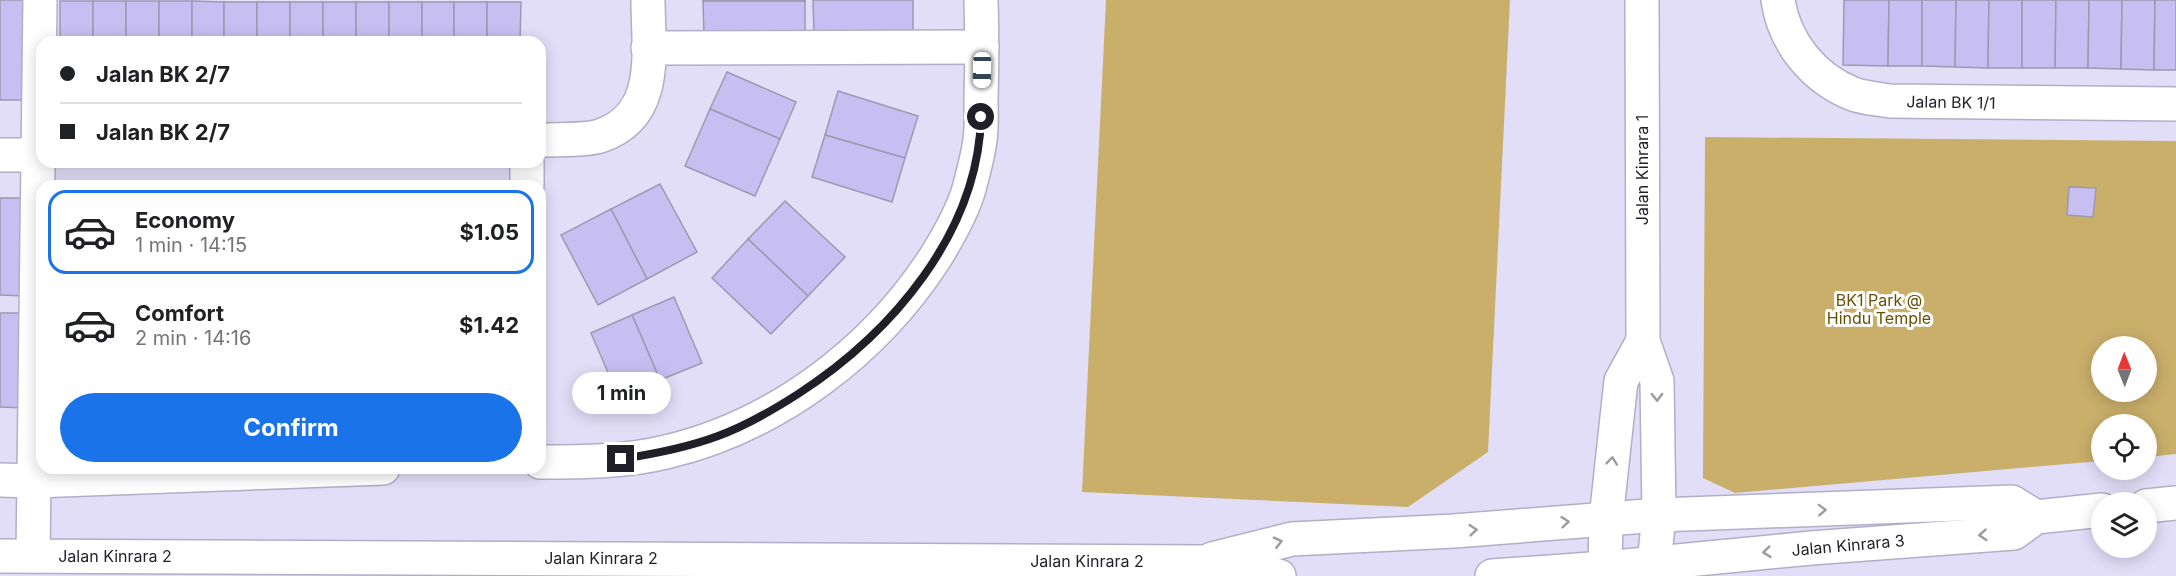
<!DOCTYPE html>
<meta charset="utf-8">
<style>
:root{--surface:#fff;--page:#f2f2f2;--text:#202124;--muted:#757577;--line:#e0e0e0;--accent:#1a73e8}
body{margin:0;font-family:Inter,sans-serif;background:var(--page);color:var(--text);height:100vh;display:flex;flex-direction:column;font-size:22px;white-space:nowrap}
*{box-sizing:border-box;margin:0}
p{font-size:20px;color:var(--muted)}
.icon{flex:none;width:33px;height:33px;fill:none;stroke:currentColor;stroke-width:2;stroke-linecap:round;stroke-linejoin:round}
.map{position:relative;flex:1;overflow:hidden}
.sheet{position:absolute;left:36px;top:180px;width:510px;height:294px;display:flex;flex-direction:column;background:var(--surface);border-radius:18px;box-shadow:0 3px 15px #0003}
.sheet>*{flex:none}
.hud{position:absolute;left:36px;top:36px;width:510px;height:132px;border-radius:18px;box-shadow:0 3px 15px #0003;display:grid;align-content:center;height:132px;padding:0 24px;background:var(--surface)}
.needle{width:39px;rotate:359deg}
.buttons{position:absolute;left:2091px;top:336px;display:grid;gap:12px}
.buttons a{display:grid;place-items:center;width:66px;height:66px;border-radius:50%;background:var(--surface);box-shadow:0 3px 15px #0003;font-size:30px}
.end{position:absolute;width:27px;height:27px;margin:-14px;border:8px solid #201e27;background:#fff;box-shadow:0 0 0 3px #fff}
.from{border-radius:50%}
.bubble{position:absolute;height:42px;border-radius:21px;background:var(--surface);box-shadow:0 3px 15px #0003;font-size:20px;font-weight:700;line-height:42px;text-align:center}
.car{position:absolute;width:18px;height:36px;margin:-18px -9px;border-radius:8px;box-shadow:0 0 4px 2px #0007;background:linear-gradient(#fff 24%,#345 0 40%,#fff 0 76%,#345 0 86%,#fff 0)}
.hud b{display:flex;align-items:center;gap:21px;height:57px;font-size:22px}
.hud b+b{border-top:2px solid var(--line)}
.hud i{width:15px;height:15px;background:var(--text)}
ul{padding:10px 0 0;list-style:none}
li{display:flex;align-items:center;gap:18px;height:84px;margin:0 12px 9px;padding:0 12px;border:3px solid transparent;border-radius:18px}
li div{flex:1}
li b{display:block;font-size:22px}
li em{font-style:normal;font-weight:700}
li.current{border-color:var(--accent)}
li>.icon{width:54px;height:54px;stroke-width:1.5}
.button{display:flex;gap:12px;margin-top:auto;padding:12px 24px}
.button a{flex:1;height:69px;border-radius:36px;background:var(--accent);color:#fff;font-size:24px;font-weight:700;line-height:69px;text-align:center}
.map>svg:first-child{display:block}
.green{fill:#caaf6b;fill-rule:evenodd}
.building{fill:#c7bff2;stroke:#9c99b1;stroke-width:1.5}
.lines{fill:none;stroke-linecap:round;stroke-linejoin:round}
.minor-casing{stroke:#b2aec7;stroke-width:36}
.major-casing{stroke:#b2aec7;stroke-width:36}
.minor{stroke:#fff;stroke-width:33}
.major{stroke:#fff;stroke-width:33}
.oneway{stroke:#9b9a9e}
.route{stroke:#201e27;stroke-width:8}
.labels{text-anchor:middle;stroke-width:6;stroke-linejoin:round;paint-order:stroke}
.street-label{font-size:16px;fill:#201e27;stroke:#fff}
.park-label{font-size:16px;fill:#695103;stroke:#fff}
</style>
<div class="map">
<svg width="2176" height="576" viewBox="0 0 2176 576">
<rect width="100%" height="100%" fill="#e2def8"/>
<!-- green -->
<g class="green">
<path d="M1106,0H1510L1488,452L1408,507L1082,492Z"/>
<path d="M1705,137L2176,141V454L2147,457L2146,424H2102L2101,461L1735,493L1703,478ZM2102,346H2146V392H2102Z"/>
</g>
<!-- building -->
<g class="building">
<path d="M0,0H27L26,100H0Z"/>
<rect x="703" y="0" width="102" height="1"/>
<path d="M813,0H913V31L814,33Z"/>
<path d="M1844,0H1889L1888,66L1843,65Z"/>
<path d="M1889,0H1922V66H1888Z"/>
<path d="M1922,0H1956L1955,67L1922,66Z"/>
<path d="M1956,0H1989L1988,68L1955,67Z"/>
<path d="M1989,0H2022V68H1988Z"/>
<path d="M2022,0H2056L2055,68H2022Z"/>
<path d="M2056,0H2089L2088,68H2055Z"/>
<path d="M2089,0H2122L2121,69L2088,68Z"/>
<path d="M2122,0H2155L2154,70L2121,69Z"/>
<path d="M2155,0H2176V70H2154Z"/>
<rect x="60" y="1" width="33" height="41"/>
<rect x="93" y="1" width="33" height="41"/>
<rect x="126" y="1" width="33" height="41"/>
<rect x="159" y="1" width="33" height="41"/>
<path d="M192,1L224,2V42H192Z"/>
<path d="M703,1H805V34L704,35Z"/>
<rect x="224" y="2" width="33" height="40"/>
<rect x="257" y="2" width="33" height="40"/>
<rect x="290" y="2" width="33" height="40"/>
<rect x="323" y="2" width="33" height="40"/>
<rect x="356" y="2" width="33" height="40"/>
<rect x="389" y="2" width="33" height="40"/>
<rect x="422" y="2" width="32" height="40"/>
<rect x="454" y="2" width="33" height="40"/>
<path d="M487,2H521L520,42H487Z"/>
<path d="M727,72L796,102L780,139L710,109Z"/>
<path d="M838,91L918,116L905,158L825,135Z"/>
<path d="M710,109L780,139L755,196L685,166Z"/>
<path d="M825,135L905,158L892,202L812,177Z"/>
<path d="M660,184L697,252L647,279L611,209Z"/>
<path d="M2069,187L2096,188L2093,217L2067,215Z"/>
<path d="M0,198H26L25,296L0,295Z"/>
<path d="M785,201L845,257L808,296L748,239Z"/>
<path d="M611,209L647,279L598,305L561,235Z"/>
<path d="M748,239L808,296L771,334L712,278Z"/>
<path d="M674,297L702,363L660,380L632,315Z"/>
<path d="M0,313H27L25,408L0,407Z"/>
<path d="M632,315L660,380L619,398L591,333Z"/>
</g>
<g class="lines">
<defs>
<g id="minor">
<path d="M1642,0L1643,341L1657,381L1659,515L1654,564"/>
<path d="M1778,0C1784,42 1813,78 1853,94C1864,98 1878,99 1890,101L2176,104"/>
<path d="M648,48L982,47"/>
<path d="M540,140C558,139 584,141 600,136C661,116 648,50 648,0"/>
<path d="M0,155H42"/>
<path d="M527,162V186"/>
<path d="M540,462C582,462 625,462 666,452C776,426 874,352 935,258C948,237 962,213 969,189C973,173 978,156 980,140C982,127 981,113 981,100C982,66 982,33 981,0"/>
<path d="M0,480L34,481L383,468"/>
<path d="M2146,506L2176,503"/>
<path d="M0,556L1201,562L1279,576"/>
<path d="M33,556L40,0"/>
<path d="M1212,559L1292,539L1454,531L1659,515L2012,502L2036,517"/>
<path d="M1605,568L1606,519L1621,381L1643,341"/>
<path d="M1492,576L1605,568L1811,548L2014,533L2036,517L2102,510"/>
</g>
<g id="major">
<path d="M1604,576L1605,568"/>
<path d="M1654,576V564"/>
</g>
</defs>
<!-- minor casing -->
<use href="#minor" class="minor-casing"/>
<!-- major casing -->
<use href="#major" class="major-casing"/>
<!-- minor -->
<use href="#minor" class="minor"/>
<!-- major -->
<use href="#major" class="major"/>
</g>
<!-- one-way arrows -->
<defs><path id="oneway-chevron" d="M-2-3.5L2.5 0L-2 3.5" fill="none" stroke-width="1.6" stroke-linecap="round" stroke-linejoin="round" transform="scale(1.5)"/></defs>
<g class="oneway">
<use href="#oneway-chevron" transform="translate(1657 397) rotate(89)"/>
<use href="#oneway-chevron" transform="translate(1612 461) rotate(-84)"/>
<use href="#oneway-chevron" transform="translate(1822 510) rotate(-2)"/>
<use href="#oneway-chevron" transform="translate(1565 522) rotate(-5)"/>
<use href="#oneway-chevron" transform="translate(1473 530) rotate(-5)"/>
<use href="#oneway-chevron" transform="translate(1983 535) rotate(176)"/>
<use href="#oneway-chevron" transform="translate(1278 542) rotate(-14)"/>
<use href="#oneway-chevron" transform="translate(1767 552) rotate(174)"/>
</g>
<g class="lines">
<!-- route -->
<path class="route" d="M621,459C654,454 686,448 718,436C746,426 773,410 798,394C892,333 978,233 981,117"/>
</g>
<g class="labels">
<!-- street labels -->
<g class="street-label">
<text transform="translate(1951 102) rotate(1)" y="6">Jalan BK 1/1</text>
<text transform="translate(1642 170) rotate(-90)" y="6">Jalan Kinrara 1</text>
<text transform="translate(1848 545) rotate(-5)" y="6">Jalan Kinrara 3</text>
<text x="115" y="562">Jalan Kinrara 2</text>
<text x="601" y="564">Jalan Kinrara 2</text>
<text x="1087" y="567">Jalan Kinrara 2</text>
</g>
<!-- park labels -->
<g class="park-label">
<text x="1879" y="306">BK1 Park @<tspan x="1879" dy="18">Hindu Temple</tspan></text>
</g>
</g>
</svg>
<div class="buttons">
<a><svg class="needle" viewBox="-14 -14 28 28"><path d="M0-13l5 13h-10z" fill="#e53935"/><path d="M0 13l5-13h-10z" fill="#757577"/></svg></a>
<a><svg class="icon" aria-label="locate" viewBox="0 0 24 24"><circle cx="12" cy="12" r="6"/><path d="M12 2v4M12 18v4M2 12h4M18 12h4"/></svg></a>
<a><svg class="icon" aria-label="layers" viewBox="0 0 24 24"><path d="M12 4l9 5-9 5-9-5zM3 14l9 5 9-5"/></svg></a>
</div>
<i class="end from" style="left:981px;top:117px"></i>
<i class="end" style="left:621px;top:459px"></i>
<div class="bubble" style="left:572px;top:372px;width:99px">1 min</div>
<i class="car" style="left:982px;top:70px;rotate:181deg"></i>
<div class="hud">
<b><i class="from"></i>Jalan BK 2/7</b>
<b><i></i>Jalan BK 2/7</b>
</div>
<section class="sheet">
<ul>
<li class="current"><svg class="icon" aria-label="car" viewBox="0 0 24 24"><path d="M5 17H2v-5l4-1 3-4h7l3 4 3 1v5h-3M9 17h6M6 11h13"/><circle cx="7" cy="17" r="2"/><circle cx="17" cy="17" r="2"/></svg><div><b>Economy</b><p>1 min · 14:15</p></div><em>$1.05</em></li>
<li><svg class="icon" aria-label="car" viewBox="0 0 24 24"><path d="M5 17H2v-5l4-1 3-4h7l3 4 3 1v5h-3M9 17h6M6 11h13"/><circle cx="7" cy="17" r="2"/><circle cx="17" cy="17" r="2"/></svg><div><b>Comfort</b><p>2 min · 14:16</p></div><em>$1.42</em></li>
</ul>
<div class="button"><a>Confirm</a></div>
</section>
</div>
